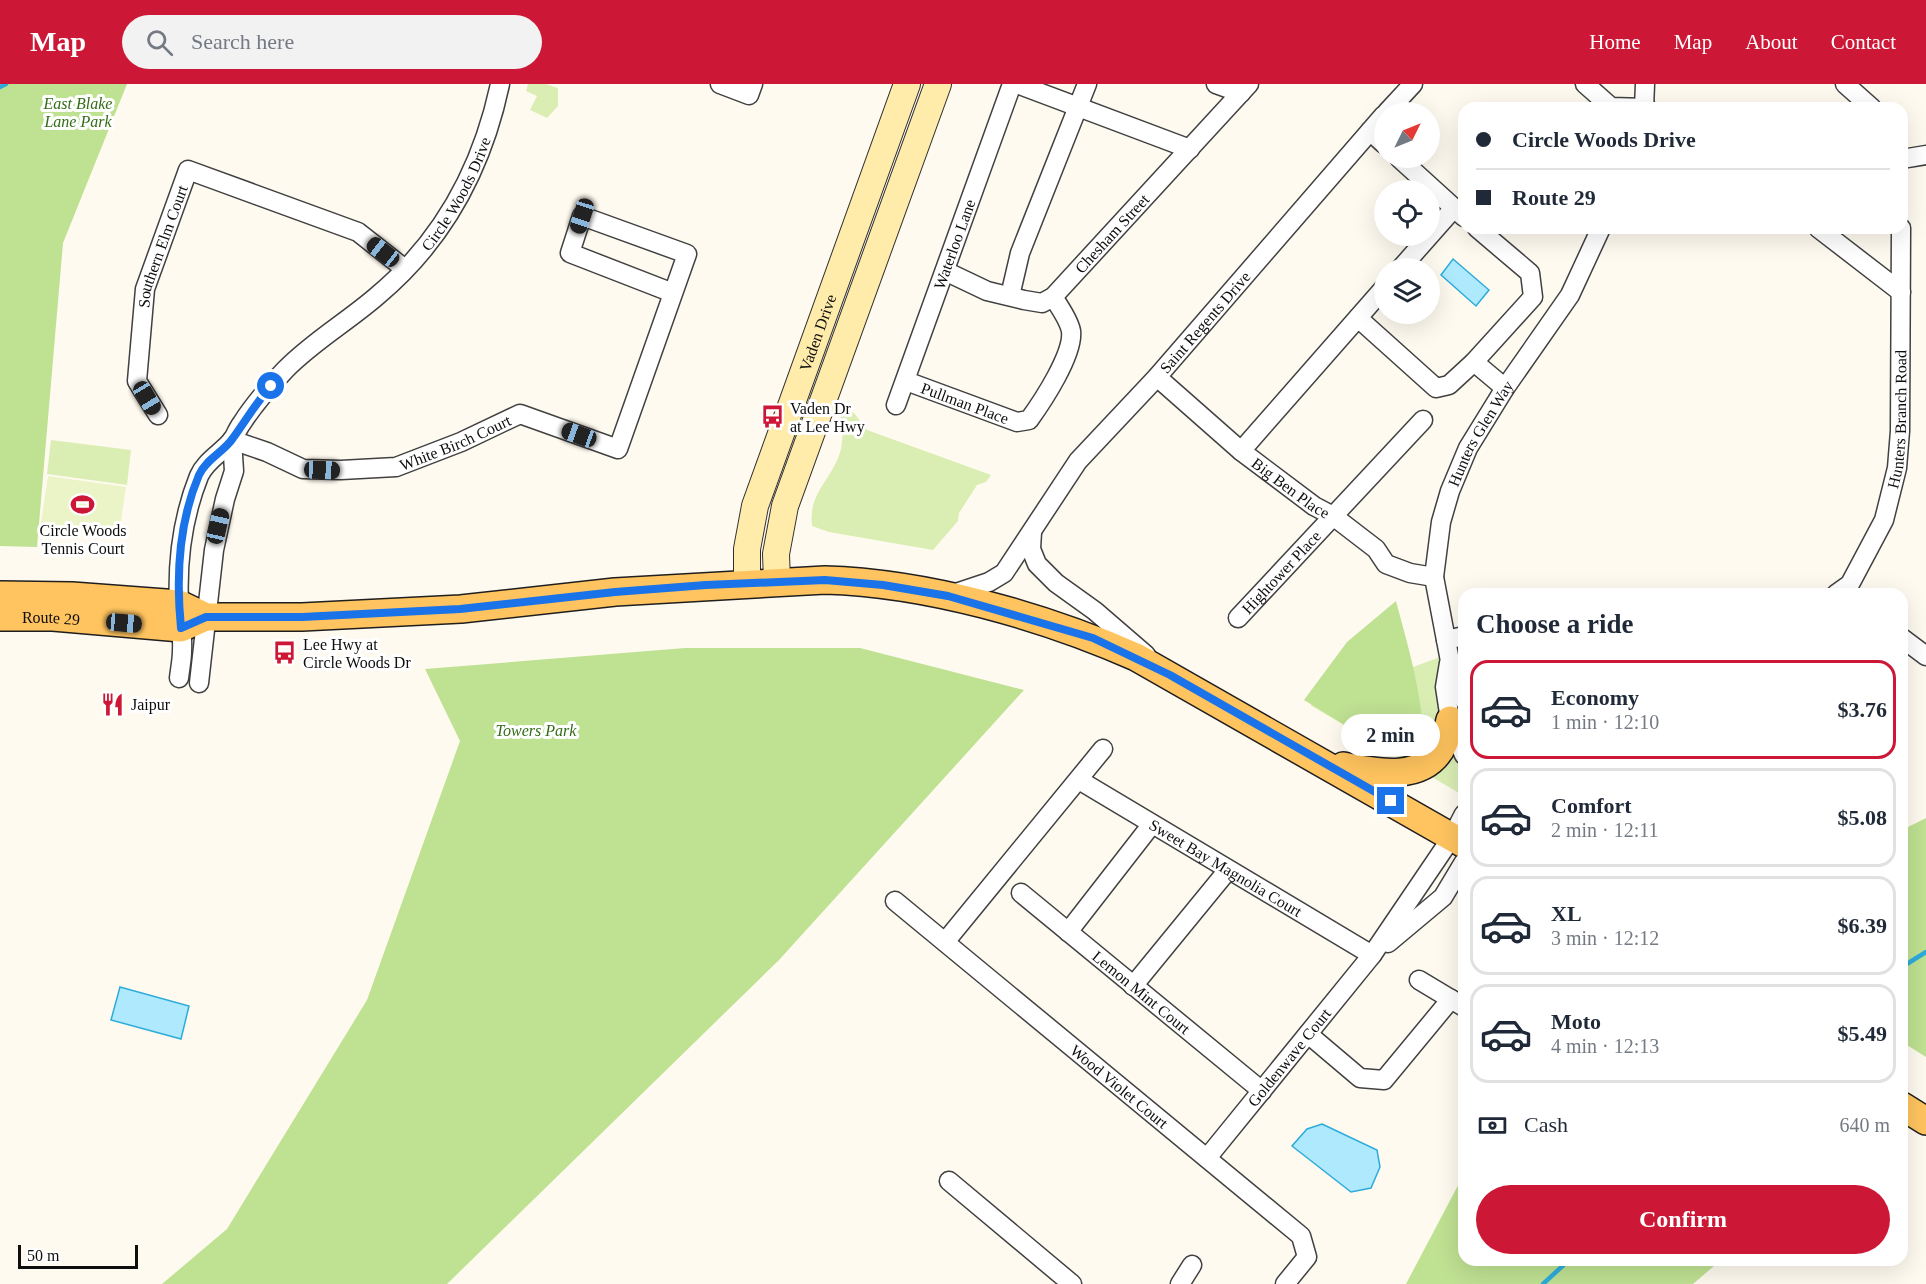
<!DOCTYPE html>
<meta charset="utf-8">
<style>
:root{--surface:#fff;--page:#f2f2f3;--text:#1f2937;--muted:#747a83;--line:#e0e1e3;--accent:#cd1737}
body{margin:0;font-family:Georgia,serif;background:var(--page);color:var(--text);height:100vh;display:flex;flex-direction:column;font-size:22px;white-space:nowrap}
*{box-sizing:border-box;margin:0}
p{font-size:20px;color:var(--muted)}
.icon{flex:none;width:33px;height:33px;fill:none;stroke:currentColor;stroke-width:2;stroke-linecap:round;stroke-linejoin:round}
.map{position:relative;flex:1;overflow:hidden}
.details{position:absolute;left:1458px;top:504px;width:450px;height:678px;display:flex;flex-direction:column;background:var(--surface);border-radius:18px;box-shadow:0 6px 24px #0002}
.details>*{flex:none}
.top-card{position:absolute;left:1458px;top:18px;width:450px;height:132px;border-radius:18px;box-shadow:0 6px 24px #0002;display:grid;align-content:center;height:132px;padding:0 18px;background:var(--surface)}
.needle{width:39px;rotate:47deg}
.buttons{position:absolute;left:1374px;top:18px;display:grid;gap:12px}
.buttons a{display:grid;place-items:center;width:66px;height:66px;border-radius:50%;background:var(--surface);box-shadow:0 6px 24px #0002;font-size:30px}
.scale{position:absolute;left:18px;bottom:15px;width:120px;box-sizing:border-box;padding-left:6px;border:3px solid #0e0e0e;border-top:0;font-size:16px;line-height:21px;white-space:nowrap;color:#0e0e0e;-webkit-text-stroke:4px #fff;paint-order:stroke}
.end{position:absolute;width:27px;height:27px;margin:-14px;border:8px solid #1a73e8;background:#fff;box-shadow:0 0 0 3px #fff}
.from{border-radius:50%}
.bubble{position:absolute;height:42px;border-radius:21px;background:var(--surface);box-shadow:0 6px 24px #0002;font-size:20px;font-weight:600;line-height:42px;text-align:center}
.car{position:absolute;width:18px;height:36px;margin:-18px -9px;border-radius:8px;box-shadow:0 0 4px 2px #0007;background:linear-gradient(#222 24%,#8ab4d8 0 40%,#222 0 76%,#8ab4d8 0 86%,#222 0)}
.top-card b{display:flex;align-items:center;gap:21px;height:57px;font-size:22px}
.top-card b+b{border-top:2px solid var(--line)}
.top-card i{width:15px;height:15px;background:var(--text)}
ul{padding:0;list-style:none}
li{display:flex;align-items:center;gap:18px;height:99px;margin:0 12px 9px;padding:0 6px;border:3px solid var(--line);border-radius:18px}
li div{flex:1}
li b{display:block;font-size:22px}
li em{font-style:normal;font-weight:600}
li.current{border-color:var(--accent)}
li>.icon{width:54px;height:54px;stroke-width:1.5}
h2{padding:0 18px;font-size:27px;line-height:72px}
.pay{display:flex;align-items:center;gap:15px;height:66px;padding:0 18px;font-size:22px}
.pay p{margin-inline-start:auto}
.cta{display:flex;gap:12px;margin-top:auto;padding:12px 18px}
.cta a{flex:1;height:69px;border-radius:36px;background:var(--accent);color:#fff;font-size:24px;font-weight:600;line-height:69px;text-align:center}
header{display:flex;align-items:center;gap:36px;box-sizing:border-box;height:84px;padding:0 30px;background:var(--accent);color:#fff}
header strong{font-size:28px}
nav{display:flex;gap:33px;margin-inline-start:auto;font-size:21px}
.search{width:420px;height:54px;background:var(--page);display:flex;align-items:center;gap:15px;box-sizing:border-box;padding:0 21px;border-radius:33px;color:var(--muted);font-size:22px}
.map>svg:first-child{display:block}
.green{fill:#daeeb4}
.forest{fill:#bfe192}
.pitch{fill:#eaf4c7}
.water{fill:#aee9fd;stroke:#2dacdb;stroke-width:1.5}
.lines{fill:none;stroke-linecap:round;stroke-linejoin:round}
.stream{stroke:#2dacdb;stroke-width:4.5}
.street-casing{stroke:#414141;stroke-width:21}
.secondary-casing{stroke:#303030;stroke-width:28}
.primary-casing{stroke:#1f1f1f;stroke-width:30}
.street{stroke:#fff;stroke-width:18}
.secondary{stroke:#ffebaa;stroke-width:26}
.primary{stroke:#ffc45f;stroke-width:27}
.route{stroke:#1a73e8;stroke-width:8}
.labels{text-anchor:middle;stroke-width:6;stroke-linejoin:round;paint-order:stroke}
.park-label{font-size:16px;font-style:italic;fill:#346d17;stroke:#fff}
.street-label{font-size:16px;fill:#0e0e0e;stroke:#fff}
.poi-label{font-size:16px;fill:#0e0e0e;stroke:#fff;text-anchor:start}
</style>
<header>
<strong>Map</strong>
<div class="search"><svg class="icon" aria-label="search" viewBox="0 0 24 24"><circle cx="10" cy="10" r="6"/><path d="M15 15l6 6"/></svg>Search here</div>
<nav><a>Home</a><a>Map</a><a>About</a><a>Contact</a></nav>
</header>
<div class="map">
<svg width="1926" height="1200" viewBox="0 0 1926 1200">
<rect width="100%" height="100%" fill="#fffaef"/>
<!-- green -->
<g class="green">
<path d="M528,0H546L558,4V22L547,34L530,26L537,12L526,7Z"/>
<path d="M840,323L854,329L867,346L991,391L986,398L977,401L959,429L958,437L933,466L829,448L812,442C808,407 833,396 841,365C842,358 843,349 843,342C842,335 838,330 840,323Z"/>
<path d="M51,356L131,366L127,401L47,390Z"/>
<path d="M1464,561V712L1310,621L1451,569Z"/>
</g>
<!-- forest -->
<g class="forest">
<path d="M0,0H127L63,159L37,463L0,462Z"/>
<path d="M1396,517C1403,544 1430,634 1420,657C1418,661 1414,665 1411,669L1379,662L1304,616L1347,558Z"/>
<path d="M685,564H860L1024,606L779,876L447,1200H162L227,1145L367,916L460,657L425,585Z"/>
<path d="M1926,734V973L1902,958V743L1906,744Z"/>
<path d="M1464,1090V1176H1721L1693,1200H1406Z"/>
</g>
<!-- pitch -->
<path class="pitch" d="M48,392L126,403L119,450L41,439Z"/>
<!-- water -->
<g class="water">
<path d="M1453,175L1489,206L1476,222L1441,191Z"/>
<path d="M120,903L189,922L181,955L111,936Z"/>
<path d="M1322,1040L1377,1066L1380,1083L1371,1104L1351,1108L1292,1062L1307,1045Z"/>
</g>
<g class="lines">
<!-- stream -->
<g class="stream">
<path d="M0,3L6,0"/>
<path d="M1902,883L1926,868"/>
<path d="M1543,1200L1569,1176"/>
</g>
<defs>
<g id="street">
<path d="M720,0L749,11L753,0"/>
<path d="M1017,0L1190,65"/>
<path d="M1216,0L1241,9"/>
<path d="M1585,0L1611,23L1647,24"/>
<path d="M1845,0L1872,24"/>
<path d="M1644,24L1645,0"/>
<path d="M1387,28L1413,0"/>
<path d="M1370,47L1384,60"/>
<path d="M1399,74L1464,133"/>
<path d="M1902,75L1926,71"/>
<path d="M1818,144L1901,208"/>
<path d="M1401,184L1454,124"/>
<path id="s1" d="M945,187L987,207L1024,216L1042,219L1053,213L1249,0"/>
<path d="M1010,212L1020,169L1087,0"/>
<path d="M1358,234L1436,304L1449,301L1474,278L1533,213L1530,189L1477,144"/>
<path d="M1474,278L1505,304"/>
<path id="s2" d="M1157,293L1241,367L1314,422L1333,432L1376,465L1386,480L1410,489L1434,493"/>
<path id="s3" d="M906,297L1017,338L1029,336C1042,318 1074,270 1071,247C1069,236 1059,222 1053,213"/>
<path id="s4" d="M896,321L1012,0"/>
<path id="s5" d="M158,331L137,297L145,205L188,86L358,148L405,185"/>
<path id="s6" d="M232,356L267,368L303,385L341,386L396,383L461,358L520,330L618,365L687,170L582,132L570,169L673,209"/>
<path d="M1241,367L1384,204"/>
<path d="M1032,448L1031,465L1037,480L1056,499L1095,527L1146,571"/>
<path id="s7" d="M1836,510L1850,500L1884,436L1897,384L1900,347L1901,144"/>
<path id="s8" d="M950,511L989,498L1004,489L1078,377L1157,293L1384,31"/>
<path id="s9" d="M1238,534L1423,336"/>
<path d="M1902,554L1926,572"/>
<path d="M1446,556L1464,552"/>
<path d="M1449,579L1445,603L1450,636L1464,671"/>
<path id="s10" d="M179,594C180,585 182,576 182,567C183,552 180,537 179,521C177,478 183,432 199,392C206,376 223,368 233,355C236,350 238,344 242,339C254,320 269,303 285,286C312,258 347,238 377,212C444,156 482,85 500,0"/>
<path d="M199,599L214,466L225,415L234,387L232,356"/>
<path id="s11" d="M1464,616L1450,577L1434,493L1441,438L1450,407L1468,364L1505,304L1570,211L1601,144"/>
<path id="s12" d="M1079,696L1372,871"/>
<path id="s13" d="M1021,809L1262,1007"/>
<path id="s14" d="M895,817L1301,1152L1307,1173L1285,1200"/>
<path d="M1068,848L1152,740"/>
<path d="M945,858L1103,665"/>
<path d="M1388,859L1443,813L1464,778"/>
<path d="M1419,896L1464,923"/>
<path d="M1133,902L1228,786"/>
<path d="M1308,950L1360,994L1384,996L1451,915"/>
<path id="s15" d="M1207,1074L1372,871L1452,753L1464,730"/>
<path d="M949,1097L1072,1200"/>
<path d="M1180,1200L1192,1181"/>
</g>
<g id="secondary">
<path d="M777,498L776,470L785,422L938,0"/>
<path id="s16" d="M747,499V465L755,422L907,0"/>
</g>
<g id="primary">
<path d="M0,511L72,512L179,520L206,533H302L461,525L615,508L825,496C927,499 1043,532 1136,573L1464,760"/>
<path id="s17" d="M0,533H53L181,544L206,533"/>
<path d="M1343,682C1377,689 1426,699 1444,659C1447,652 1448,643 1450,636"/>
<path d="M1902,1022L1926,1037"/>
</g>
</defs>
<!-- street casing -->
<use href="#street" class="street-casing"/>
<!-- secondary casing -->
<use href="#secondary" class="secondary-casing"/>
<!-- primary casing -->
<use href="#primary" class="primary-casing"/>
<!-- street -->
<use href="#street" class="street"/>
<!-- secondary -->
<use href="#secondary" class="secondary"/>
<!-- primary -->
<use href="#primary" class="primary"/>
</g>
<g class="lines">
<!-- route -->
<path class="route" d="M271,302C256,319 246,336 233,354C224,368 206,375 199,391C179,438 176,494 181,544L206,533H302L460,525L615,508L706,501L825,496L883,501L948,512L1093,554L1170,591L1391,717"/>
</g>
<!-- icons -->
<defs>
<symbol id="bus-bare" viewBox="-9 -9 18 18"><path d="M-5-6H5V4H4V6H2V4H-2V6H-4V4H-5ZM-3.5-4V0h7V-4ZM-3.5 1.2v1.5H-2V1.2ZM2 1.2v1.5H3.5V1.2Z" fill="#cd1737" stroke="#fff" stroke-width="2.5" paint-order="stroke"/></symbol>
<symbol id="stadium-bare" viewBox="-9 -9 18 18"><path d="M0-5a6.5 5 0 1 0 0 10a6.5 5 0 1 0 0-10ZM-3.5-1.8h7v3.6h-7Z" fill="#cd1737" stroke="#fff" stroke-width="2.5" paint-order="stroke"/></symbol>
<symbol id="restaurant-bare" viewBox="-9 -9 18 18"><path d="M-5-6h1v4h1v-4h1v4h1v-4h1v5L-1.5 .5V6h-2V.5L-5-1ZM5-6V6H3V1.5H1.5Q1.5-4 5-6Z" fill="#cd1737" stroke="#fff" stroke-width="2.5" paint-order="stroke"/></symbol>
</defs>
<g fill-rule="evenodd">
<use href="#bus-bare" x="756" y="316" width="33" height="33"/>
<use href="#stadium-bare" x="66" y="404" width="33" height="33"/>
<use href="#bus-bare" x="268" y="552" width="33" height="33"/>
<use href="#restaurant-bare" x="96" y="604" width="33" height="33"/>
</g>
<g class="labels">
<!-- park labels -->
<g class="park-label">
<text x="78" y="25">East Blake<tspan x="78" dy="18">Lane Park</tspan></text>
<text x="536" y="652">Towers Park</text>
</g>
<!-- street labels -->
<g class="street-label">
<text dy="6" stroke="none"><textPath href="#s10" startOffset="591">Circle Woods Drive</textPath></text>
<text dy="6" stroke="none"><textPath href="#s1" startOffset="202">Chesham Street</textPath></text>
<text dy="6" stroke="none"><textPath href="#s4" startOffset="171">Waterloo Lane</textPath></text>
<text dy="6" stroke="none"><textPath href="#s5" startOffset="178">Southern Elm Court</textPath></text>
<text dy="6" stroke="none"><textPath href="#s8" startOffset="381">Saint Regents Drive</textPath></text>
<text dy="6" stroke="none"><textPath href="#s16" startOffset="262">Vaden Drive</textPath></text>
<text dy="6" stroke="none"><textPath href="#s3" startOffset="63">Pullman Place</textPath></text>
<text dy="6" stroke="none"><textPath href="#s7" startOffset="192">Hunters Branch Road</textPath></text>
<text dy="6" stroke="none"><textPath href="#s11" startOffset="280">Hunters Glen Way</textPath></text>
<text dy="6" stroke="none"><textPath href="#s6" startOffset="234">White Birch Court</textPath></text>
<text dy="6" stroke="none"><textPath href="#s2" startOffset="174">Big Ben Place</textPath></text>
<text dy="6" stroke="none"><textPath href="#s9" startOffset="63">Hightower Place</textPath></text>
<text dy="6" stroke="none"><textPath href="#s17" startOffset="51">Route 29</textPath></text>
<text dy="6" stroke="none"><textPath href="#s12" startOffset="171">Sweet Bay Magnolia Court</textPath></text>
<text dy="6" stroke="none"><textPath href="#s13" startOffset="156">Lemon Mint Court</textPath></text>
<text dy="6" stroke="none"><textPath href="#s15" startOffset="130">Goldenwave Court</textPath></text>
<text dy="6" stroke="none"><textPath href="#s14" startOffset="291">Wood Violet Court</textPath></text>
</g>
<!-- poi labels -->
<g class="poi-label">
<text x="790" y="330">Vaden Dr<tspan x="790" dy="18">at Lee Hwy</tspan></text>
<text x="83" y="452" text-anchor="middle">Circle Woods<tspan x="83" dy="18">Tennis Court</tspan></text>
<text x="303" y="566">Lee Hwy at<tspan x="303" dy="18">Circle Woods Dr</tspan></text>
<text x="131" y="626">Jaipur</text>
</g>
</g>
</svg>
<div class="buttons">
<a><svg class="needle" viewBox="-14 -14 28 28"><path d="M0-13l5 13h-10z" fill="#e53935"/><path d="M0 13l5-13h-10z" fill="#747a83"/></svg></a>
<a><svg class="icon" aria-label="locate" viewBox="0 0 24 24"><circle cx="12" cy="12" r="6"/><path d="M12 2v4M12 18v4M2 12h4M18 12h4"/></svg></a>
<a><svg class="icon" aria-label="layers" viewBox="0 0 24 24"><path d="M12 4l9 5-9 5-9-5zM3 14l9 5 9-5"/></svg></a>
</div>
<div class="scale">50 m</div>
<i class="end from" style="left:271px;top:302px"></i>
<i class="end" style="left:1391px;top:717px"></i>
<div class="bubble" style="left:1341px;top:630px;width:99px">2 min</div>
<i class="car" style="left:582px;top:132px;rotate:198deg"></i>
<i class="car" style="left:383px;top:168px;rotate:308deg"></i>
<i class="car" style="left:147px;top:314px;rotate:149deg"></i>
<i class="car" style="left:579px;top:351px;rotate:290deg"></i>
<i class="car" style="left:322px;top:386px;rotate:92deg"></i>
<i class="car" style="left:218px;top:442px;rotate:13deg"></i>
<i class="car" style="left:124px;top:539px;rotate:95deg"></i>
<div class="top-card">
<b><i class="from"></i>Circle Woods Drive</b>
<b><i></i>Route 29</b>
</div>
<section class="details">
<h2>Choose a ride</h2>
<ul>
<li class="current"><svg class="icon" aria-label="car" viewBox="0 0 24 24"><path d="M5 17H2v-5l4-1 3-4h7l3 4 3 1v5h-3M9 17h6M6 11h13"/><circle cx="7" cy="17" r="2"/><circle cx="17" cy="17" r="2"/></svg><div><b>Economy</b><p>1 min · 12:10</p></div><em>$3.76</em></li>
<li><svg class="icon" aria-label="car" viewBox="0 0 24 24"><path d="M5 17H2v-5l4-1 3-4h7l3 4 3 1v5h-3M9 17h6M6 11h13"/><circle cx="7" cy="17" r="2"/><circle cx="17" cy="17" r="2"/></svg><div><b>Comfort</b><p>2 min · 12:11</p></div><em>$5.08</em></li>
<li><svg class="icon" aria-label="car" viewBox="0 0 24 24"><path d="M5 17H2v-5l4-1 3-4h7l3 4 3 1v5h-3M9 17h6M6 11h13"/><circle cx="7" cy="17" r="2"/><circle cx="17" cy="17" r="2"/></svg><div><b>XL</b><p>3 min · 12:12</p></div><em>$6.39</em></li>
<li><svg class="icon" aria-label="car" viewBox="0 0 24 24"><path d="M5 17H2v-5l4-1 3-4h7l3 4 3 1v5h-3M9 17h6M6 11h13"/><circle cx="7" cy="17" r="2"/><circle cx="17" cy="17" r="2"/></svg><div><b>Moto</b><p>4 min · 12:13</p></div><em>$5.49</em></li>
</ul>
<div class="pay"><svg class="icon" aria-label="cash" viewBox="0 0 24 24"><path d="M3 7h18v10H3z"/><circle cx="12" cy="12" r="2"/></svg>Cash<p>640 m</p></div>
<div class="cta"><a>Confirm</a></div>
</section>
</div>
